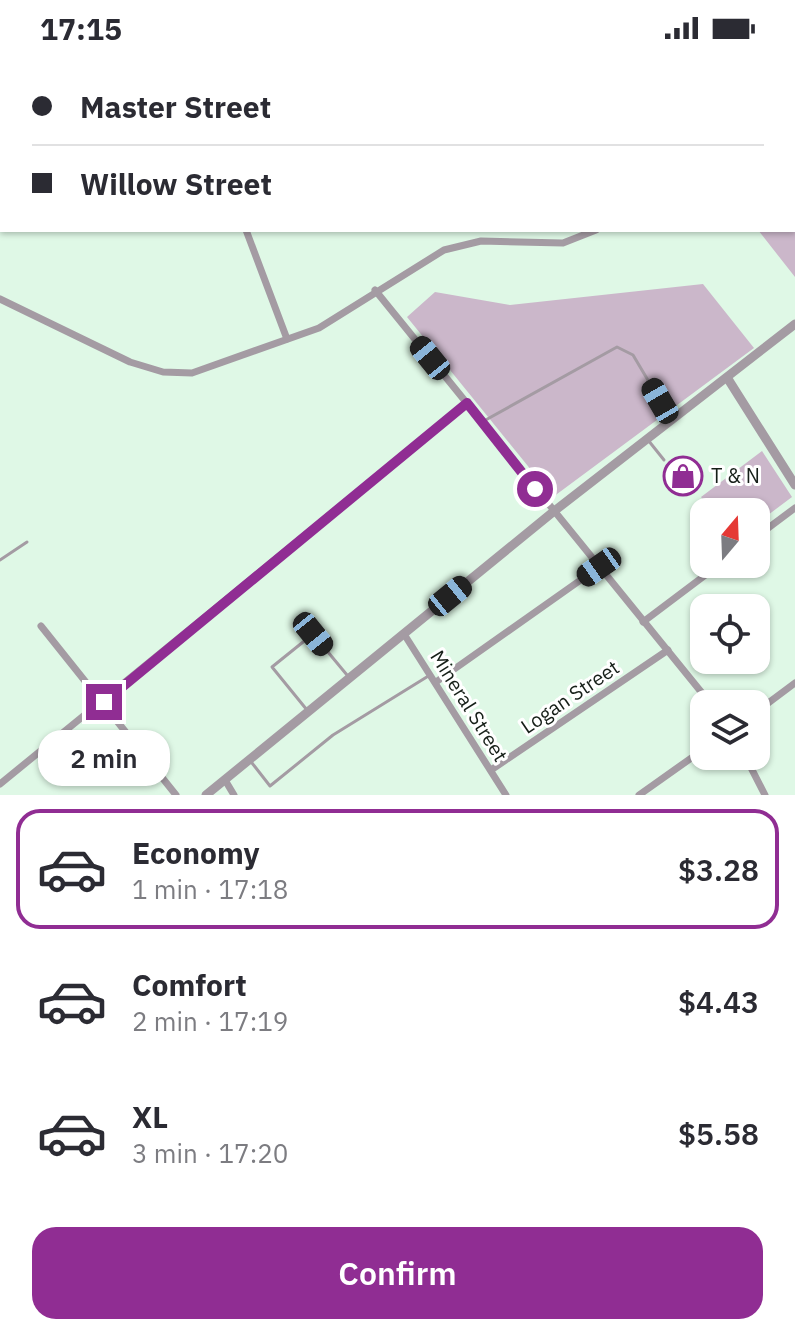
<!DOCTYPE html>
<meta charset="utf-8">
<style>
:root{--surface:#fff;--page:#f7f7f7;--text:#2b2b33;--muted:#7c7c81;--line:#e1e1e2;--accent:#902d93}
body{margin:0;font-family:"IBM Plex Sans",sans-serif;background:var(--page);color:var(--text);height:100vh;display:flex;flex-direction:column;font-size:30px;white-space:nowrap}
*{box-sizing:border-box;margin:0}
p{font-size:26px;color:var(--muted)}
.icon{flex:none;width:44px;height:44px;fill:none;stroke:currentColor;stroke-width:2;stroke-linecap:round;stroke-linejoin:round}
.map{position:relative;height:739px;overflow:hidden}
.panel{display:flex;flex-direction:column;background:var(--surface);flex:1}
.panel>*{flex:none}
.guide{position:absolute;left:0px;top:0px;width:796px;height:176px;box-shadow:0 2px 6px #0004;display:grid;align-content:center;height:176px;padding:0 32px;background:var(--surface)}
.needle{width:52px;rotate:19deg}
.fabs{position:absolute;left:690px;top:442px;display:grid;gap:16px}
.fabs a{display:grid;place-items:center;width:80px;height:80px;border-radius:16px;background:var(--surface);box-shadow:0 2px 6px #0004;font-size:40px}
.end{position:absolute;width:36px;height:36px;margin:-18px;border:10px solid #902d93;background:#fff;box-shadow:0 0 0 4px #fff}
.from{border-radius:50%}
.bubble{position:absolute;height:56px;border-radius:24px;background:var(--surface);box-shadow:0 2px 6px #0004;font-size:26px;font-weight:600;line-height:56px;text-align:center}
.car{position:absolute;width:24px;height:48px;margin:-24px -12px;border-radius:10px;box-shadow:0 0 6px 2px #0007;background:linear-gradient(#222 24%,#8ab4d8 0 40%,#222 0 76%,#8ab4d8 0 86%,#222 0)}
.guide b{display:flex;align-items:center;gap:28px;height:76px;font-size:30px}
.guide b+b{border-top:2px solid var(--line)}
.guide i{width:20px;height:20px;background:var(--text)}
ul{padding:14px 0 0;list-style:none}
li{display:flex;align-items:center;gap:24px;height:120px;margin:0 16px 12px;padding:0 16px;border:4px solid transparent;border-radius:24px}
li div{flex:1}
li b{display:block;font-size:30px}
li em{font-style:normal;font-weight:600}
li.on{border-color:var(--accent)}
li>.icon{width:72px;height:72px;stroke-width:1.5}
.action{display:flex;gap:16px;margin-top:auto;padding:16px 32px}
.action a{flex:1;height:92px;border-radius:24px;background:var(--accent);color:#fff;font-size:32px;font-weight:600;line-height:92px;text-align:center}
.status{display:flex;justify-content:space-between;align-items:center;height:56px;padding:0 40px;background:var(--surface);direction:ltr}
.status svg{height:22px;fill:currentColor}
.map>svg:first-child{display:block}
.green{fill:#cbb7ca}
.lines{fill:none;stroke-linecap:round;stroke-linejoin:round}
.service{stroke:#a49ba3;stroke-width:3}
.minor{stroke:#a49ba3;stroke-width:7}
.tertiary{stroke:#a49ba3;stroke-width:9}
.route{stroke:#902d93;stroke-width:10}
.labels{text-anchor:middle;stroke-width:6;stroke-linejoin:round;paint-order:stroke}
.poi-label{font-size:20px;fill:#161f18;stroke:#fff;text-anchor:start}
.street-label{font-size:20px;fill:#161f18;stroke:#fff}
</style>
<div class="status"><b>17:15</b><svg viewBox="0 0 49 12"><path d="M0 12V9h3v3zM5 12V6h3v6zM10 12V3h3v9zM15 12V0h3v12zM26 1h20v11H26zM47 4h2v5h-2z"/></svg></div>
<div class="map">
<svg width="795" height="739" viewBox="0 0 795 739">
<rect width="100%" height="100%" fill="#dff8e6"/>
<!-- green -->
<g class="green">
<path d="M714,0H795V221L758,174H794V2Z"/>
<path d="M703,228L754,292L553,441L407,261L435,236L510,249Z"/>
<path d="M762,395L792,441L756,468V456H712L701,441Z"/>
</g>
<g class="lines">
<!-- service -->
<g class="service">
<path d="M749,2V0"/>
<path d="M794,91L795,92"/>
<path d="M482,366L617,291L633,299L671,363"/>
<path d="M648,384L664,404"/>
<path d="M0,504L27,486"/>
<path d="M307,654L272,611L313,578L347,619"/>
<path d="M252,707L270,730L333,679L430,619"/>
</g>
<!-- minor -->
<g class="minor">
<path d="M445,0V2"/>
<path d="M600,0L603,2"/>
<path d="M280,2L281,0"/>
<path d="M492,2L497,0"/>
<path d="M246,174L287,283"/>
<path d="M375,234L711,648"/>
<path d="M0,243L130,306L163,316L192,317L319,272L444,194L481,185L563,187L596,174"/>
<path d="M756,481L795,452"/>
<path d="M643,566L720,508"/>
<path d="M41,570L176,739"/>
<path d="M404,578L506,739"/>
<path d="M436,626L599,511"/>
<path d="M756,656L795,627"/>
<path d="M745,700L765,739"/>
<path d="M491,714L668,594"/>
<path d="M225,724L234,739"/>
<path d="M0,728L467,347"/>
<path d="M639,739L704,693"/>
</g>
<!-- tertiary -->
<g class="tertiary">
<path d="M34,2L35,0"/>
<path d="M0,111L2,105"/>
<path d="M728,323L795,429"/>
<path d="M206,739L553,456L795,268"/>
</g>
</g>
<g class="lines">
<!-- route -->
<path class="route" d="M104,646L467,347L535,433"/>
</g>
<!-- icons -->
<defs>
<symbol id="shop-ring" viewBox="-11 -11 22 22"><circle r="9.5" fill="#fff" stroke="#902d93" stroke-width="1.5"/><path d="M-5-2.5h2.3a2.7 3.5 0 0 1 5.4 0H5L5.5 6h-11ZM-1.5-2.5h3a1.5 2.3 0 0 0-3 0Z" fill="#902d93"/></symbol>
</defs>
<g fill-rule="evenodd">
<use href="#shop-ring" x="661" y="398" width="44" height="44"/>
</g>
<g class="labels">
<!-- poi labels -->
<g class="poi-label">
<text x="711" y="427">T &amp; N</text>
</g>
<!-- street labels -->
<g class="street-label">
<text transform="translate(570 641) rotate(-34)" y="7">Logan Street</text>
<text transform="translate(469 650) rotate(58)" y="7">Mineral Street</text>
</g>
</g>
</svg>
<div class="fabs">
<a><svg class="needle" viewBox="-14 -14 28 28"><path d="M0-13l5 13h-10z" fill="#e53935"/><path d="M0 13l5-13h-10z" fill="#7c7c81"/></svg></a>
<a><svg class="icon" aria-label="locate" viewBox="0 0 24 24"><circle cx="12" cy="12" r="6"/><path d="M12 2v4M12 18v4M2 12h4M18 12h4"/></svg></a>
<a><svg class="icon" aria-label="layers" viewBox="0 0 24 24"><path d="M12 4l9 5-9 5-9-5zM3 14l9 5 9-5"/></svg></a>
</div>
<i class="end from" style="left:535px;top:433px"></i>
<i class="end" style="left:104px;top:646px"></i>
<div class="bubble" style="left:38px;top:674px;width:132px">2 min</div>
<i class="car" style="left:430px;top:302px;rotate:321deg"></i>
<i class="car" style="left:660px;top:345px;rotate:330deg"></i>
<i class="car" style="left:599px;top:511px;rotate:235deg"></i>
<i class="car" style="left:450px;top:540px;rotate:51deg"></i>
<i class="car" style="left:313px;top:578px;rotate:141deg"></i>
<div class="guide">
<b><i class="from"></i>Master Street</b>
<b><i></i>Willow Street</b>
</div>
</div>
<section class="panel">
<ul>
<li class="on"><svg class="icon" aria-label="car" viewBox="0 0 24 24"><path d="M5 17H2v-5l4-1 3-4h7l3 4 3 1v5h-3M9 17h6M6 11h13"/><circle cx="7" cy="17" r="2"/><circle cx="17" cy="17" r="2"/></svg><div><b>Economy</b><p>1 min · 17:18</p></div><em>$3.28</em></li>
<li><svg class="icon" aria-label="car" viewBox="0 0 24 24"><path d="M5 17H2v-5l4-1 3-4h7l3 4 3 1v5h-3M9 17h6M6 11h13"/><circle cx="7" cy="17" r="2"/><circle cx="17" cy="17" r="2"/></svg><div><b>Comfort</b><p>2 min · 17:19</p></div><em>$4.43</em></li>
<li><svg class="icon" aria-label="car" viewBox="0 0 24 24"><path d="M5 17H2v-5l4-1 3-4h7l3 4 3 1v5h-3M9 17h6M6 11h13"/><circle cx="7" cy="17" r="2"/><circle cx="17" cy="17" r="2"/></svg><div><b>XL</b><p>3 min · 17:20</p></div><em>$5.58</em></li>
</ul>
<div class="action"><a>Confirm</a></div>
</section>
